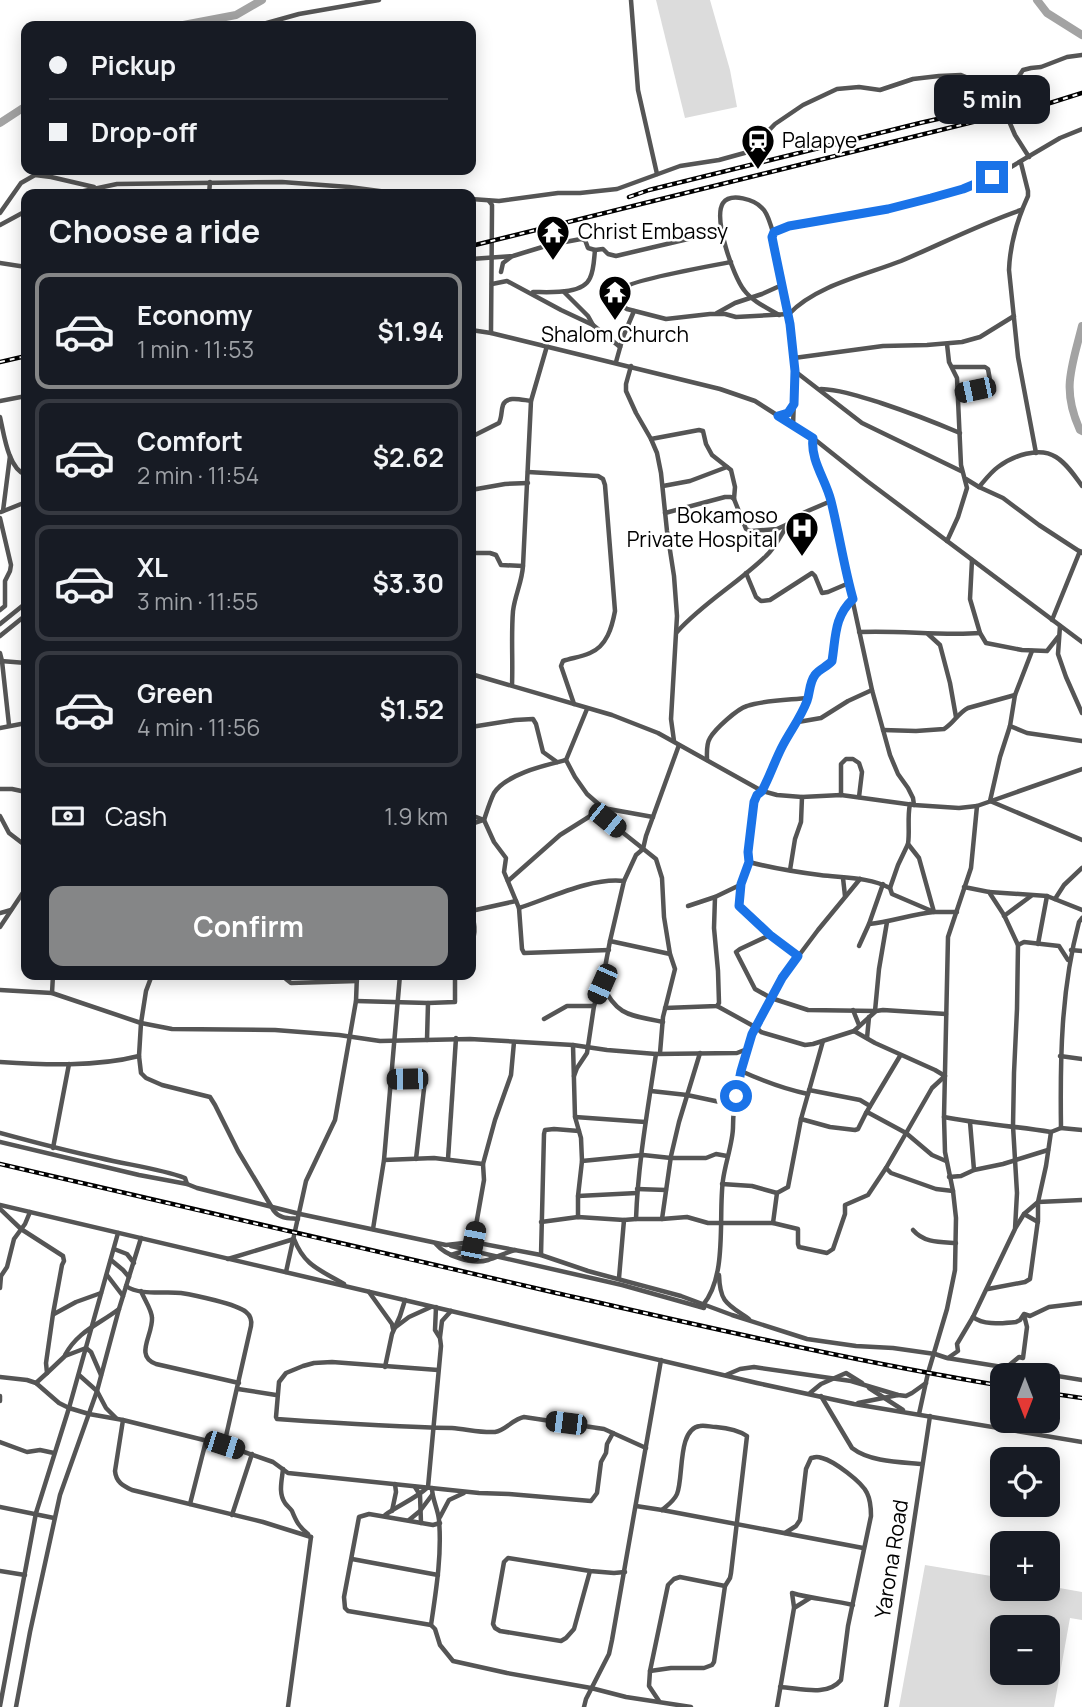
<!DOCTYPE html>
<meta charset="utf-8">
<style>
:root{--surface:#171b24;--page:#242831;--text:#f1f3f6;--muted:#9ea1a6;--line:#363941;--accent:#858687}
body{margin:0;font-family:Manrope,sans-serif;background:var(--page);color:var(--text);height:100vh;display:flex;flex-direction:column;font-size:26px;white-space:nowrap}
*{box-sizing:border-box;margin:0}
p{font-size:23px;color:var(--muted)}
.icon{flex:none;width:38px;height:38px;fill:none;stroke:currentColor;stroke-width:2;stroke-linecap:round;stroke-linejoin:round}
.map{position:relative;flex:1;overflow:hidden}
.panel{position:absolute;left:21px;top:189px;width:455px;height:791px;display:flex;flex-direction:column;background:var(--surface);border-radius:14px;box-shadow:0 4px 18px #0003}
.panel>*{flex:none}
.banner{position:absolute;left:21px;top:21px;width:455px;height:154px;border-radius:14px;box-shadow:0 4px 18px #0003;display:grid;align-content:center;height:154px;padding:0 28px;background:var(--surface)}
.needle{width:46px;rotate:180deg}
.controls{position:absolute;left:990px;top:1363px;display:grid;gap:14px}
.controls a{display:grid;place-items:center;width:70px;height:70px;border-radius:14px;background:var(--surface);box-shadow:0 4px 18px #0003;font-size:35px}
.end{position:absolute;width:32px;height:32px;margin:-16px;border:9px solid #1a73e8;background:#fff;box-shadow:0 0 0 4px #fff}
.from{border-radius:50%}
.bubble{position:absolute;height:49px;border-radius:14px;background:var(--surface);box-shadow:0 4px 18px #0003;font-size:23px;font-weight:700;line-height:49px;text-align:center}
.car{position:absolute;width:21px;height:42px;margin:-21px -10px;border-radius:9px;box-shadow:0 0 5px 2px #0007;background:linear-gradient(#222 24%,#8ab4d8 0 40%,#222 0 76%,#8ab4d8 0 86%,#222 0)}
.banner b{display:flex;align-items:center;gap:24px;height:66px;font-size:26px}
.banner b+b{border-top:2px solid var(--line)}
.banner i{width:18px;height:18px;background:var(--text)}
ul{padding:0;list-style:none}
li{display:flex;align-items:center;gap:21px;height:116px;margin:0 14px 10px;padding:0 14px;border:4px solid var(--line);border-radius:14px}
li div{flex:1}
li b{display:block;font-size:26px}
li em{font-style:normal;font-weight:700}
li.current{border-color:var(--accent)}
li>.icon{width:63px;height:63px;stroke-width:1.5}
h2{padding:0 28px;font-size:32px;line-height:84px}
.pay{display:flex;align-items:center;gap:18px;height:77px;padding:0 28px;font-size:26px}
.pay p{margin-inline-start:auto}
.cta{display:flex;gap:14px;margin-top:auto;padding:14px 28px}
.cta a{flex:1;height:80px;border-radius:14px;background:var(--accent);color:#fff;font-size:28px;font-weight:700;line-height:80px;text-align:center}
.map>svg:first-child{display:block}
.green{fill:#dcdcdc;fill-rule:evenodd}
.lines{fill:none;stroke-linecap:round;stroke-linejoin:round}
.river{stroke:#a3a3a3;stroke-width:8}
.minor{stroke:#555;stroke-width:4.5}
.rail-casing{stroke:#000;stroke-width:4.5}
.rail{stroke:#fff;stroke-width:2;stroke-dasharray:5;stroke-linecap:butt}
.route{stroke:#1a73e8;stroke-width:9}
.labels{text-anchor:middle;stroke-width:5;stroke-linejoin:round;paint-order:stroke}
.poi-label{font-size:21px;fill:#000;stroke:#fff;text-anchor:start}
.street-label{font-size:21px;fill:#000;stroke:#fff}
</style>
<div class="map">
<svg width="1082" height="1707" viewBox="0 0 1082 1707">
<rect width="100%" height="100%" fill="#fff"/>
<!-- green -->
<g class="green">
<path d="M656,0H710L730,70L737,107L685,118Z"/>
<path d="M925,1565L1003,1578V1589H1048V1586L1082,1592V1620L1070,1618L1054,1707H899ZM1003,1628H1048V1673H1003Z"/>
</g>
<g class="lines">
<!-- river -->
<g class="river">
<path d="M1037,0L1047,13L1082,35"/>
<path d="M178,26L236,15L262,0"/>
<path d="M0,123L26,106"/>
<path d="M1082,326C1072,367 1061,389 1080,430L1082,431"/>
</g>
<!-- minor -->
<g class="minor">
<path d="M631,0L638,90L657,174"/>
<path d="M256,26L299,14L379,0"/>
<path d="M989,86L1009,82L1019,76L1023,70L1031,68L1041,67L1067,57L1082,55"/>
<path d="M1021,163L1028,191V196C1017,220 1010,243 1009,270L1018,357L1036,453"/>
<path d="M70,194L117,184L282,182L349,187L402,194"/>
<path d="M209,194L210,182"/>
<path d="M471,199L499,201L558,193H580L617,189L680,166L719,160L748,152L775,124L803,105L837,89L859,87L880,90L913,79L939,76L961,75L988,86L1003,107L1015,135L1029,157"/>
<path d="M489,201L492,205V210L491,333"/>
<path d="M0,213L21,183L35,175L51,177L94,187"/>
<path d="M0,225L26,211"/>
<path d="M773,232C770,224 768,213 762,208C755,200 731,192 723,203C713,218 733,276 744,290C752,301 767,308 779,315"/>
<path d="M471,259L513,256L549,245L581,239L585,240L588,248L595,250L603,249L608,254L616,256L722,231"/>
<path d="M731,262C715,265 631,280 624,288C620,292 620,298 619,304L627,309L666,319L710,314H725L736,317L789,314C815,286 865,275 901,261C941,244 980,224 1021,210"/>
<path d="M0,263L26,267"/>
<path d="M501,272L503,263L511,257"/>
<path d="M492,284L507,281L561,310L593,325L620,347"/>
<path d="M533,292C549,292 583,295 590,278C594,270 594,259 595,250"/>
<path d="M564,292L588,316L593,325"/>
<path d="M717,313L735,303L762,294L782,285"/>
<path d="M471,330L491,333L720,389L755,401L813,438L867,481L1082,642"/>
<path d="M794,358L883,346L927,345L962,342L980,337L1014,316"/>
<path d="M616,362L623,337L634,311"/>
<path d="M631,366L626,384V391L636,413L651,439L657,453L661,473L667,531L674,576L677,616L671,719L674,741"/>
<path d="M952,367H985L988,369L991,386L959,393"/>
<path d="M796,372L862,423L961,471"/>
<path d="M821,389C842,390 861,397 881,403C908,412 934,422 960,433"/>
<path d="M0,401L26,396"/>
<path d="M779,416L788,413L794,405"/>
<path d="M0,417C4,434 8,469 26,475"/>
<path d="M793,426L795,371L792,337L786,300L774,247L772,238L773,232L789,226L888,209L963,189L999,174L1060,138L1082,129"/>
<path d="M471,437L499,423C502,417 501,411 503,405C507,395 522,400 531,401"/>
<path d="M813,438C810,460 825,480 831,501L872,690L890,755L898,774L908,788L913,798L914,805"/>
<path d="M651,439L699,430L703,431L706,444L712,455L731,470L735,487L734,499L746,529L751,531L777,529L788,524L803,513L831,501"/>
<path d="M528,472L598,476L603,479L605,485L615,611C612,627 607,646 590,653C581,657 572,658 563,661L561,666L574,704"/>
<path d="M966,479L979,487L1003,498L1039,525L1082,553"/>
<path d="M663,486L690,481L727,467"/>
<path d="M979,487C985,480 991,472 998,467C1013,456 1039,446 1056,457C1067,464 1075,476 1082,486"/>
<path d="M471,490L505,484L528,483"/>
<path d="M3,511L10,456"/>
<path d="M1,512L26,502"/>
<path d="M665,513L725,497H731L734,499"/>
<path d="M0,518L11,565L10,571L5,581V606L0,610"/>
<path d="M947,541L958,517L967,488L961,465L957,378L949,362L947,344"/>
<path d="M471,553H490L496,555L501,565L523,566"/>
<path d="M972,560L970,599L980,633L986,643L1022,650L1047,651L1058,637"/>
<path d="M746,573L756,597L761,601L770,600L812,573L815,576L822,593L828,592L849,583"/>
<path d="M1052,620L1080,551"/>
<path d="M0,624L26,603"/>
<path d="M1060,626L1058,654L1066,677L1082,713"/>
<path d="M677,632C703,603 737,584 766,556C775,548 781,535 788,524"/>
<path d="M859,632C900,630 940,636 980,633"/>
<path d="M928,634L940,645L950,683L956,717"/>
<path d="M0,636L26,615"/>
<path d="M1032,651L1015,695L1010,726L1000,757L990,801L1082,840"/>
<path d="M0,653L2,661L9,725"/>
<path d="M1,661L26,663"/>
<path d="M471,674L612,715L658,733L762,791L777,795L802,797L841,795L914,805L959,808L977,806L1082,769"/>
<path d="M512,685C513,661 511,635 513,611C515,595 522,582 523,566L531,401L547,346"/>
<path d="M587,709L566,760L575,777L587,794L603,808L653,817"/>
<path d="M798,722L821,718L848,701L872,690"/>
<path d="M1010,726L1027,733L1082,741"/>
<path d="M471,727L515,720L533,719L536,724L543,752L557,762"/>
<path d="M0,728L26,723"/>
<path d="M883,730L916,731L944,729C953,724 958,713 968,708L1015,695"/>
<path d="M707,760C707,753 706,744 710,738C715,729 737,709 747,706C764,700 789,700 808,698"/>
<path d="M0,789H12L26,792"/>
<path d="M841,795V764L846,759H853L859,763L862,772L859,797"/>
<path d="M471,815L484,820L494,842L506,858L504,872L519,908L522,949L524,953L609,950"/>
<path d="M0,816L9,833L26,846"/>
<path d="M484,820C487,811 490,801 494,793C506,774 546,765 566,760"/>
<path d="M471,824L483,820"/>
<path d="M749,862C772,868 796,872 820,875C843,878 869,877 890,888L892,894L934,912H957"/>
<path d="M790,870L795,839L801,822L802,797"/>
<path d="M843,878L845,896"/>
<path d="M508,881L560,835L603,808L607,820L656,859L662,878L664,917L670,954L675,969L663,1017L660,1053"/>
<path d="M624,881L636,855L643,849L646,836L679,745"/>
<path d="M890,888L898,865L908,844"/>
<path d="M989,892L1047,896L1082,910"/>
<path d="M1055,899L1064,885L1082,868"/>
<path d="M688,906L715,897L740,885"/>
<path d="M519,908C550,898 592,877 624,881L610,941L602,983L594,1006L587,1053L577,1068L574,1076"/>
<path d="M471,910C474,921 477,933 471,943"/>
<path d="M471,911L516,901"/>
<path d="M0,913L11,910"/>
<path d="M1004,916L1031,896"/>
<path d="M1082,918L1079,922C1061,989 1060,1058 1061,1128L1082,1130"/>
<path d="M869,924C891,922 912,914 934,912L919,858L908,844C910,831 907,818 910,804"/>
<path d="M0,927L26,888"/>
<path d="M770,935L740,949L736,952L755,989L771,998L808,1010L876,1011"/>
<path d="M610,941L670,954"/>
<path d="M1038,944L1047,896"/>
<path d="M1018,945L1024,942L1059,946L1068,960"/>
<path d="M859,946L869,924L883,884"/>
<path d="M1071,950L1082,951"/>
<path d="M798,956L770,935L739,906L741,884L749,862L748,852L754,802L757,795L762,791L782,748L803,711L808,698L810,684L813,677L816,673L832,661C836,636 834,618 853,599"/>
<path d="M152,975L146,991L141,1023L139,1056L141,1073L146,1078L162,1085L210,1097L215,1105L238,1151L274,1211C280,1219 290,1218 298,1219"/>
<path d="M286,975V979L291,983L357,981"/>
<path d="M602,984C617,1017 631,1015 663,1022"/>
<path d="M0,990L52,993L141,1023L172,1029L275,1030L339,1035L380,1041L470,1039L573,1045L607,1050L656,1054L737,1053L747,1049L752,1034L757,1028L761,1032L805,1045L813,1044L854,1031L875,1043L935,1070L945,1076L932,1088L886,1168L891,1173L936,1189L953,1191"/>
<path d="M52,993L53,975"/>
<path d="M356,1001L428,1003L455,1002V975"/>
<path d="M717,1006L757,1028L782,978L818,930L860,879"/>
<path d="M665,1008L717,1006L719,1003L718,971L714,928L715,897"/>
<path d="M853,1010L859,1025"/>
<path d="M875,1011L879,969L887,922"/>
<path d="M544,1019L567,1006H594"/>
<path d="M854,1031L876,1011L883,1010L946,1014"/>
<path d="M867,1038L869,1017"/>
<path d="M427,1040L428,1003"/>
<path d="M823,1041L801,1119L830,1127L855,1130L858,1129L866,1113H869L906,1133L932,1155L946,1161"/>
<path d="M573,1045L575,1117L581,1138L582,1161L578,1196V1217"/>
<path d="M1060,1056L1082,1059"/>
<path d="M0,1062C44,1065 96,1067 139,1056"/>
<path d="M741,1071C763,1081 784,1089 808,1094"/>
<path d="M391,1079L425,1080L416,1159"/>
<path d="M809,1090L860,1100L870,1106"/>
<path d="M651,1091L687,1095L734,1105"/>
<path d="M866,1113L900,1056"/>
<path d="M575,1117L645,1122"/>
<path d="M944,1117C979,1124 1015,1126 1051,1132"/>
<path d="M970,1122L974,1170"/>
<path d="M0,1133C33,1142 67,1151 100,1158C128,1165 158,1168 185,1178L187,1184L197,1188L300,1214L446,1245L473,1242L541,1255L588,1271L681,1296L732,1315L807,1339L856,1346L893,1348L935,1354L947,1358L1082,1380"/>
<path d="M0,1142L139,1175L187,1184"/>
<path d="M53,1148L69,1064"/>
<path d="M448,1159L456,1038"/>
<path d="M384,1160L434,1158L483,1164"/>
<path d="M582,1161L643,1155L671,1158H706L716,1154L727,1156"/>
<path d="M949,1177L961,1176L974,1170L1003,1164L1048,1150"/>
<path d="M722,1184L752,1186L777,1193"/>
<path d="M637,1189L666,1190"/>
<path d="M578,1196L637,1193"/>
<path d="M0,1205L757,1383L854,1404L1082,1442"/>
<path d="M0,1209L21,1229L63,1256L64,1261L62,1265L53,1314L46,1363L47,1373L36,1383"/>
<path d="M1024,1214L1038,1222"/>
<path d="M636,1219C638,1163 648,1108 656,1054"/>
<path d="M662,1219L671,1156L679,1122L700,1053"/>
<path d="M541,1222L578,1217L624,1220L636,1219H662L687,1217L708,1223H773L798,1229V1244L799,1247L827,1253L833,1249L845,1214V1205L868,1195L886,1168"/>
<path d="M773,1223L777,1193L788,1187L801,1119"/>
<path d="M1016,1227L1024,1214L1038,1202L1046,1166L1051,1132L1061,1128"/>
<path d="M373,1229L384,1160L400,975"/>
<path d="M913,1230C924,1243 940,1242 956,1243"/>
<path d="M436,1244C446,1256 472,1265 488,1260C497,1257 505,1253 515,1250"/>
<path d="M451,1246L622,1285L704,1308"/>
<path d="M114,1249L127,1254L134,1263"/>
<path d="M451,1255L467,1250L473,1242L484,1180L483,1164L495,1120L511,1075L514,1042"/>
<path d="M541,1255L544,1134L545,1130L554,1129L579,1131"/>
<path d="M228,1259L294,1239C305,1267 321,1270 344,1284"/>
<path d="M111,1260L123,1270L129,1277"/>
<path d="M286,1272L306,1181L335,1120L356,1001L357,975"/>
<path d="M107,1275L123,1296"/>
<path d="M719,1275C720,1303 727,1304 749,1319"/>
<path d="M619,1278L624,1220"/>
<path d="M126,1286C140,1296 165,1291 181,1293C194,1295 237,1304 246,1312C251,1316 252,1320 251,1326L224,1445"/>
<path d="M0,1288L1,1276L7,1267L14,1239L25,1224L30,1212"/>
<path d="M988,1289L1025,1282L1030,1279L1038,1220V1202L1082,1200"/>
<path d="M141,1291C144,1299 152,1310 152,1318C153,1335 134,1356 156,1364L239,1383"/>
<path d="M369,1292L392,1324L393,1329L409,1317L431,1307"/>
<path d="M703,1305C728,1275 718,1217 723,1180C725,1164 733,1142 733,1127C733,1101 740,1074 747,1049"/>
<path d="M54,1314L76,1302L101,1293"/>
<path d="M973,1317C984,1326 1003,1323 1016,1322L1020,1320L1024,1314L1030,1316L1049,1307L1082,1303"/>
<path d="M440,1337L442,1321L451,1311"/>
<path d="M65,1355C78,1331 98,1325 119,1309"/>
<path d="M948,1358L958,1351L957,1344L973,1317L1015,1229L1017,1193L1013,1126L1014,1073L1017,1009L1018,945L1004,915L989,892L964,887"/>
<path d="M385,1367L392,1334L400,1316L405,1300"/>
<path d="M1007,1367L1019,1357L1023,1358L1027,1327L1024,1315"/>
<path d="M438,1370L332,1362L314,1363L303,1366L286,1373L279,1382L276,1417L277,1419C335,1423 393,1427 452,1428C466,1429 481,1433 495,1432C506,1430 513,1419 524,1417L604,1429L646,1448"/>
<path d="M47,1373L65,1356L86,1348L91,1352L101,1375"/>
<path d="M79,1375L97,1391L106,1408L116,1418"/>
<path d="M726,1375L740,1369L754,1367L851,1381L898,1395L906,1396L912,1393L926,1383"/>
<path d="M0,1377L27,1380L36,1383L59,1403L69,1408L89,1414L123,1420L224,1445L273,1462L288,1473L479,1493L509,1494L591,1501L597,1493L601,1462L606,1453L607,1444L613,1433"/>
<path d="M869,1388L903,1410"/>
<path d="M238,1389L276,1395"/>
<path d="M810,1393L821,1384L846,1373L862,1383"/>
<path d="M0,1396V1401"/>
<path d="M821,1396L852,1448C870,1462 900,1462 922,1464"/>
<path d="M858,1403L898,1395"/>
<path d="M919,1414L928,1373L947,1309L955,1270L956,1218L953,1191L945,1152L944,1117L948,937L971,868L977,806"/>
<path d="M123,1420L115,1471C116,1482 123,1486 132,1490L263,1522L311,1537"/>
<path d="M0,1442L27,1452L40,1450L54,1453"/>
<path d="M283,1469C282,1480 278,1493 285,1503C287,1506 290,1508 292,1511C296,1521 299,1527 308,1534"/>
<path d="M415,1487L420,1495L421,1523"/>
<path d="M432,1488C432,1499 438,1509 439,1520C442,1555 436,1591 431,1625L435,1629L440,1645L453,1661L507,1673L591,1688L626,1697L691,1707"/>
<path d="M190,1504L206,1441"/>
<path d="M636,1506L662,1510L863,1548"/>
<path d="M0,1507L54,1518"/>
<path d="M392,1511L396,1492L395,1484"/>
<path d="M232,1515L252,1454"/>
<path d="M385,1515C399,1505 415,1499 428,1487L441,1346L440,1338L435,1330L436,1307"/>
<path d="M440,1517L449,1500L464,1493"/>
<path d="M409,1520L420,1511L432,1495"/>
<path d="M352,1559L438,1575"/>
<path d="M0,1571L25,1575"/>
<path d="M590,1571L574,1629L566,1638L561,1641L500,1631L495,1628L493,1624L504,1562L508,1558L590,1571L614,1573L625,1572"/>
<path d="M794,1607L792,1593C812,1599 833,1600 853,1605"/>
<path d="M431,1625L348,1611L345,1608L344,1597L359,1517L369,1514L433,1525L440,1523"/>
<path d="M650,1671L671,1668H704L712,1665L714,1662L725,1586L730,1578L731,1573L747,1436C738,1430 727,1428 716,1427C711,1427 705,1425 700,1426C677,1429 684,1477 677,1494C674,1501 668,1505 662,1510"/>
<path d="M780,1687C800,1688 827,1697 841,1680L848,1626L871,1516C871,1509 871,1501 867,1493C862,1482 834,1461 822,1458C816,1456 817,1457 811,1458L806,1469L800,1520L796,1526L785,1533"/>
<path d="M659,1701L649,1686L650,1671L668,1585L674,1579L680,1577L725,1586"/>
<path d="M0,1706L36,1513L69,1408L118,1233"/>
<path d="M16,1707L30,1632L60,1495L97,1391L119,1309L141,1238"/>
<path d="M288,1707L311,1537"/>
<path d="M584,1707L586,1699L609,1654L612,1640L661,1360"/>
<path d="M777,1707L794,1608L810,1598"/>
<path d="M886,1707L930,1416"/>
</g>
<defs>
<g id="rail">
<path d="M629,197L649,190L920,123L942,118L955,119"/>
<path d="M471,246L1050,103L1082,93"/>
<path d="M0,362L26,356"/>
<path d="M0,1164C184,1207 368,1250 552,1292C702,1326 851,1361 1003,1386"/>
<path d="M1048,1393L1082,1398"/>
</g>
</defs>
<!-- rail casing -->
<use href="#rail" class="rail-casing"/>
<!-- rail -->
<use href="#rail" class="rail"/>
</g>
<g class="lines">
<!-- route -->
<path class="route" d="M736,1096L741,1071L752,1034L782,978L798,956L770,935L739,906L741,884L749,862L748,852L754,802L757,795L762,791C770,776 775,760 783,745C791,730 801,717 807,701C810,693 809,683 815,675C819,669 827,667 832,661C836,636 834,617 853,599C844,567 839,533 831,501C826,480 810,460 813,438L778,416L788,413L794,404L795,371L790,324L774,247L772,237L774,232L789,226L888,209L931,198L963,189L992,177"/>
</g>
<!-- icons -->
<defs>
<symbol id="station-pin" viewBox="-11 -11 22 30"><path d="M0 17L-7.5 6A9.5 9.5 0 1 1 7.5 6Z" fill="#000" stroke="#fff"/><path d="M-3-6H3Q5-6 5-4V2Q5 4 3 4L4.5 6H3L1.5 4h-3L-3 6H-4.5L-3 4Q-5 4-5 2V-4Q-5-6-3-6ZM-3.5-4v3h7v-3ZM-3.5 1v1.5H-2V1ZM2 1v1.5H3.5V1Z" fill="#fff"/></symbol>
<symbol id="temple-pin" viewBox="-11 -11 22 30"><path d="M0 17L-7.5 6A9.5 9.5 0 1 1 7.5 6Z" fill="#000" stroke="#fff"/><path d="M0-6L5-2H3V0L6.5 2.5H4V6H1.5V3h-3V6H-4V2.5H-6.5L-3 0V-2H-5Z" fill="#fff"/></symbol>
<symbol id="hospital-pin" viewBox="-11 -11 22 30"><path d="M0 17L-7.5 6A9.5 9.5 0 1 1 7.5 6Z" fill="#000" stroke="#fff"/><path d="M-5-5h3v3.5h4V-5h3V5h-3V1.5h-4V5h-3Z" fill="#fff"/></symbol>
</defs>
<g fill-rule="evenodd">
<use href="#station-pin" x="739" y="122" width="38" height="52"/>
<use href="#temple-pin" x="534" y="213" width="38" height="52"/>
<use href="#temple-pin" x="596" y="273" width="38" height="52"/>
<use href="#hospital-pin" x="783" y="509" width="38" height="52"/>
</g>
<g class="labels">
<!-- poi labels -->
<g class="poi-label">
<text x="782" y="148">Palapye</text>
<text x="578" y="239">Christ Embassy</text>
<text x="615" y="342" text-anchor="middle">Shalom Church</text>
<text x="778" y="523" text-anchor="end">Bokamoso<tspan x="778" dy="24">Private Hospital</tspan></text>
</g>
<!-- street labels -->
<g class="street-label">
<text transform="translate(892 1559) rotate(-81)" y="7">Yarona Road</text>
</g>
</g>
</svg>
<div class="controls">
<a><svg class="needle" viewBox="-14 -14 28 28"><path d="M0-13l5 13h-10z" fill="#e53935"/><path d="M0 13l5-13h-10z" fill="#9ea1a6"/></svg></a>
<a><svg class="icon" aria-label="locate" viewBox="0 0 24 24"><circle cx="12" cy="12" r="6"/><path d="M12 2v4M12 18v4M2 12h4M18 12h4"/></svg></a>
<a>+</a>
<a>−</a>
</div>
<i class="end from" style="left:736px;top:1096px"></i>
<i class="end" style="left:992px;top:177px"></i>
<div class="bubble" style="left:934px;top:75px;width:116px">5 min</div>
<i class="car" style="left:975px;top:390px;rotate:258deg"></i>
<i class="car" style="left:607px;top:820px;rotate:129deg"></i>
<i class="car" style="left:602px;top:984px;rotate:204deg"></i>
<i class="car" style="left:407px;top:1079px;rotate:269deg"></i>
<i class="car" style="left:473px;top:1242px;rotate:11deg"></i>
<i class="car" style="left:566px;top:1423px;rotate:277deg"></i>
<i class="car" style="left:224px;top:1445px;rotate:108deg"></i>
<div class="banner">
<b><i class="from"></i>Pickup</b>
<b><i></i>Drop-off</b>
</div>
<section class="panel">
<h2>Choose a ride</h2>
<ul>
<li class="current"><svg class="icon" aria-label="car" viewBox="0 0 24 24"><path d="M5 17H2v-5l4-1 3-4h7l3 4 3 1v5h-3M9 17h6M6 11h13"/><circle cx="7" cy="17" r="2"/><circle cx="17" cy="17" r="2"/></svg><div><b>Economy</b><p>1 min · 11:53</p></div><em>$1.94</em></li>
<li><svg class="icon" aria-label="car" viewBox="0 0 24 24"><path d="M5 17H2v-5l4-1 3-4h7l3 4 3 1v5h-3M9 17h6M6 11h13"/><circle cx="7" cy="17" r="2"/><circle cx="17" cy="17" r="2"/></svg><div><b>Comfort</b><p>2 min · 11:54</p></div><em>$2.62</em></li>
<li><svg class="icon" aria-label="car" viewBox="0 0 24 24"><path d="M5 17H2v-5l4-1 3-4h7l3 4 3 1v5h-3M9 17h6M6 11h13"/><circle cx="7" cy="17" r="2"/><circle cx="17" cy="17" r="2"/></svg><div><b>XL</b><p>3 min · 11:55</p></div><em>$3.30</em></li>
<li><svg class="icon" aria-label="car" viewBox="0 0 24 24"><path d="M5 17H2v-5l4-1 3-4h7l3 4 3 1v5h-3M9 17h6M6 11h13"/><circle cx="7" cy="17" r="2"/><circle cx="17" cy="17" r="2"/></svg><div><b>Green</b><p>4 min · 11:56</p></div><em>$1.52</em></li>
</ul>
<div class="pay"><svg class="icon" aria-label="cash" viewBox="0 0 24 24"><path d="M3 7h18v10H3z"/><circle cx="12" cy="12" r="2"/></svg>Cash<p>1.9 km</p></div>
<div class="cta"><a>Confirm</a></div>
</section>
</div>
